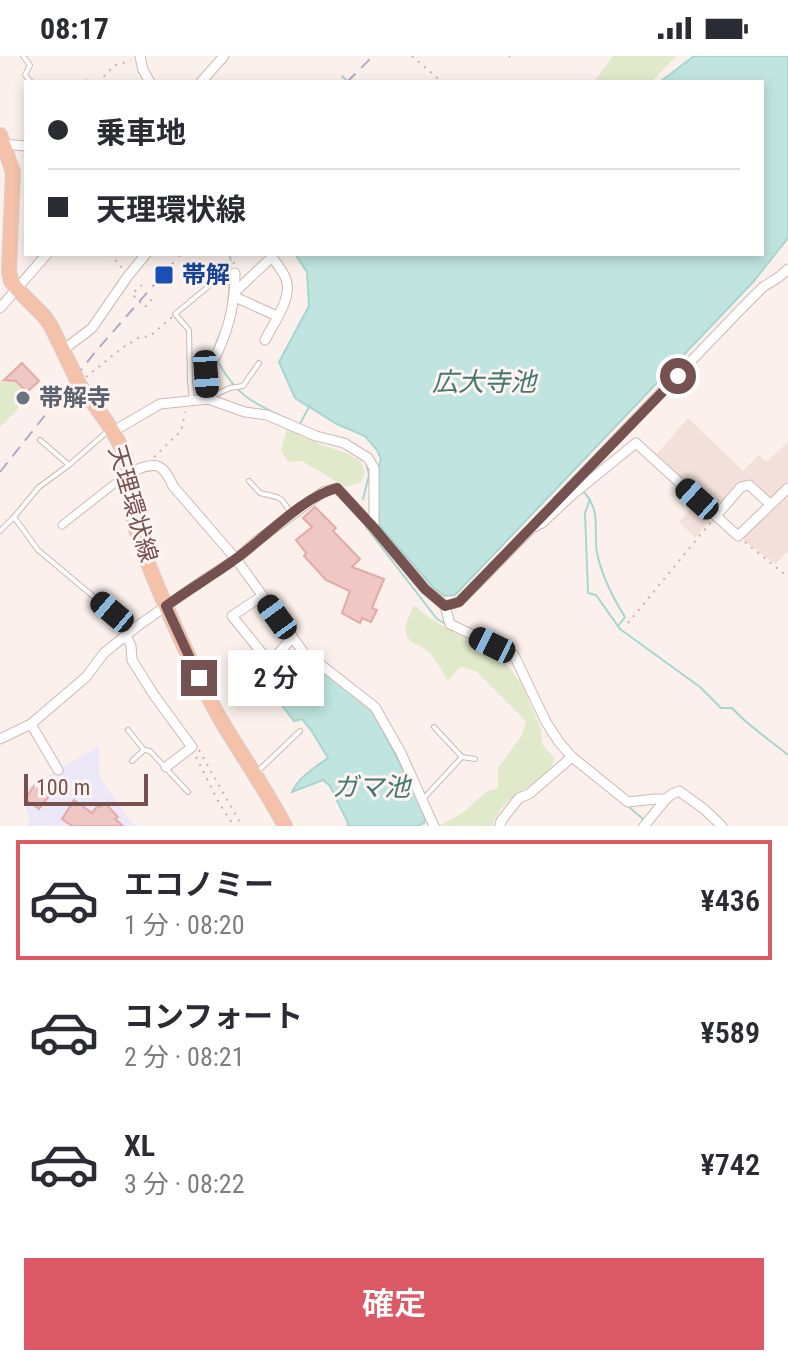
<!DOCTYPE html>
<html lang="ja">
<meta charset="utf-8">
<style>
:root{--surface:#fff;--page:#f7f7f7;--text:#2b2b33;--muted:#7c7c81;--line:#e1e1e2;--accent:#dc5a65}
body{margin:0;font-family:"Roboto Condensed","Noto Sans JP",sans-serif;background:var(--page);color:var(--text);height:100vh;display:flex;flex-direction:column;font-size:30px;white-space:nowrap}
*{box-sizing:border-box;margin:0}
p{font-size:26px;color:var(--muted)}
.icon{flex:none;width:44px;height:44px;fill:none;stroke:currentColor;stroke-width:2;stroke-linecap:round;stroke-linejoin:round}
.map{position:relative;height:770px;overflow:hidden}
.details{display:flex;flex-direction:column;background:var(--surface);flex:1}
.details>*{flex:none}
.guide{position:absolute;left:24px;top:24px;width:740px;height:176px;border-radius:0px;box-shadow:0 4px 12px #0003;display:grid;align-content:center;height:176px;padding:0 24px;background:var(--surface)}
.scale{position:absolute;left:24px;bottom:20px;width:124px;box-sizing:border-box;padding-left:8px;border:4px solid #75514f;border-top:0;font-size:22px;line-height:28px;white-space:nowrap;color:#75514f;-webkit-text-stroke:6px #fef5f2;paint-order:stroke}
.end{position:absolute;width:36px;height:36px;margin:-18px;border:10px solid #75514f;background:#fff;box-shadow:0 0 0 4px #fff}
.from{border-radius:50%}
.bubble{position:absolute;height:56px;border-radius:0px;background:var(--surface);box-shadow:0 4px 12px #0003;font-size:26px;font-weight:600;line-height:56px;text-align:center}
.car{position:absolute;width:24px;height:48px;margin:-24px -12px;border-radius:10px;box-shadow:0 0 6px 2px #0007;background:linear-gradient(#222 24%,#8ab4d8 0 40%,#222 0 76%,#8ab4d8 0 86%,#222 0)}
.guide b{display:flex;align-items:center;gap:28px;height:76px;font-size:30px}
.guide b+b{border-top:2px solid var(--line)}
.guide i{width:20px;height:20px;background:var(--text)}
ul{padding:14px 0 0;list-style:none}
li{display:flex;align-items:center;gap:24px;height:120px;margin:0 16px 12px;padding:0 8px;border:4px solid transparent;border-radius:0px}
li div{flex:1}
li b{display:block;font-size:30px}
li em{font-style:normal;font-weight:600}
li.current{border-color:var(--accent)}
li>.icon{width:72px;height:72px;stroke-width:1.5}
.primary-button{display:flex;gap:16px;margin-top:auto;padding:16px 24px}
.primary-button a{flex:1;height:92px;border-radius:0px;background:var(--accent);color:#fff;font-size:32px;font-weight:600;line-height:92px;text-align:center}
.status{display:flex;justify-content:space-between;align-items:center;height:56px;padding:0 40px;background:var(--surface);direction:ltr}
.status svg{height:22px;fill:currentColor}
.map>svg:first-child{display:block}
.residential{fill:#f3e0da}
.education{fill:#ede8f8}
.green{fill:#e0e9ca}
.water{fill:#c0e4df;stroke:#a7d6ce;stroke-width:2}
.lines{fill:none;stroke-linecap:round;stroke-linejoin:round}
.stream{stroke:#a7d6ce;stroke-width:2}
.building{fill:#efc8c5;stroke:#e1aaa6;stroke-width:2}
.service-casing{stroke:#cfb8b3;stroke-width:6}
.pedestrian-casing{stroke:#cfb8b3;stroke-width:9}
.minor-casing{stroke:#cfb8b3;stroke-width:11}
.primary-casing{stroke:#d8cece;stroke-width:16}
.path{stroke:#d5aba7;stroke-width:2;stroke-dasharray:2 6;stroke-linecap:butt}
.service{stroke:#fff;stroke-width:4}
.pedestrian{stroke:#fff;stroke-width:7}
.minor{stroke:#fff;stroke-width:9}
.primary{stroke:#f5c1a9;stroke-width:14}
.rail{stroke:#b0a9c6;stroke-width:2;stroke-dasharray:12 8;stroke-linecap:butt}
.primary-bridge-casing{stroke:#d8cece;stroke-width:16;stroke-linecap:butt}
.path-bridge{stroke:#d5aba7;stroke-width:2;stroke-dasharray:2 6;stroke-linecap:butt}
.primary-bridge{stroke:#f5c1a9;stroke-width:14}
.route{stroke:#75514f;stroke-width:10}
.transit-dot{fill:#1a4fb4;stroke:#fef5f2;stroke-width:3}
.worship-dot{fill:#6b7280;stroke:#fef5f2;stroke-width:3}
.labels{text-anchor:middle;stroke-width:6;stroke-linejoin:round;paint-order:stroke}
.transit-label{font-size:24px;font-weight:bold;fill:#164399;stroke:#fef5f2;text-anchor:start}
.worship-label{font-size:24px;font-weight:bold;fill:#5b616d;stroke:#fef5f2;text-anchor:start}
.street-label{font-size:24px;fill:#75514f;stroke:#fef5f2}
.water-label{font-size:26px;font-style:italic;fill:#437971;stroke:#fef5f2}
</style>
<div class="status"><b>08:17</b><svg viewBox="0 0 49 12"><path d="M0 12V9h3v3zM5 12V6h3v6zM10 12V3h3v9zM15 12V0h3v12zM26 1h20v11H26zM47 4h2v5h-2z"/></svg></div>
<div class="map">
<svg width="788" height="770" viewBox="0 0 788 770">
<rect width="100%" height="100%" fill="#fbf0eb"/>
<!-- residential -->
<path class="residential" d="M688,362L743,415L759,399L766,406L788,386V495L775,508L744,485V481L774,448L748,425L717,454L696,482L679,466L701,442L655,400Z"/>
<!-- education -->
<path class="education" d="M99,690L100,722L135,770H26L29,766L24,734Z"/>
<!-- green -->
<g class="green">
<path d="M613,0H676L651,26H594Z"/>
<path d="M13,320L28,336L16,355L0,371V325Z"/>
<path d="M287,373L322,389L346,397L361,405L365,416L361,426L346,431L302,405L288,406L281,394Z"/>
<path d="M414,549L431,563L505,606L523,630L541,674L542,688L555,703C552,709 549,715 544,719C526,734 497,746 493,770H439L464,756L486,736L498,732V712L522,679L526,665L476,615L460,611L448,625C442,615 437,605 429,596C424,591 418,590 412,586C399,575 409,561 414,549Z"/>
</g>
<!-- water -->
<g class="water">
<path d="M694,0H788V182L753,226L455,539L444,540L433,531L379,469L376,422L381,403L377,394L365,380L337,368L295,342L279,306L309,250L307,216L295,198H762V26H660Z"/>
<path d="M317,609L372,654L426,758L424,767L418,770H347L348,767L330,730L323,724L292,736C299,721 314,712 328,702L311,674L302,663L294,665L278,644Z"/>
</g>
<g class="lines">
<!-- stream -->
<g class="stream">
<path d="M342,20L348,26"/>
<path d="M228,249L231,211L230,198"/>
<path d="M215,290L220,278"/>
<path d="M217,304C238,343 256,348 294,366"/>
<path d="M300,368L310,349"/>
<path d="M584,436C602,457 593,473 597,497C602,520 613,542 625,561L618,570"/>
<path d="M363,443L369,419L366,406"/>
<path d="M590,443L585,457L588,537L596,539L620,573L700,631L721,652H732C748,670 769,683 788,699"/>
<path d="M366,471L437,563L446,568"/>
<path d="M628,750L644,764"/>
</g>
</g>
<!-- building -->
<g class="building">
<path d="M22,307L39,325L27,336L16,325L4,324Z"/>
<path d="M315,451L336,472L333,475L360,503L352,511L384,523L372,552L377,554L371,566L362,562L360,567L342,557L350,535L326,524L304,500L306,497L296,484L312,471L303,462Z"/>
<path d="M41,726L53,735L39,753L25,743L34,730Z"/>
<path d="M74,744L92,757L98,749L100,751L105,747L118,761L115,763L123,770H72L62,763Z"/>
</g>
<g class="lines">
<defs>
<g id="service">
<path d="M23,0L30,9L25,19L31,26"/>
<path d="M210,341L230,332L243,330L259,307"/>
<path d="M192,343L190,325L189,274L175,258L209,230"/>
<path d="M40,384L69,409"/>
<path d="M249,425L260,437L277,441L282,444L292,458"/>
<path d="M14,461L39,431L69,409L109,374"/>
<path d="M0,475L14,461L38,494L112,556L125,577"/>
<path d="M434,671L462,701L475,703"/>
<path d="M128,674L144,694L150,695L188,736"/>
<path d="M132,705L144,694"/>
<path d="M257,716L300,675"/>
<path d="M423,743L462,701"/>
</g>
<path id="pedestrian" d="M62,469L128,417"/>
<g id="minor">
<path d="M140,0L143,14L150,26"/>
<path d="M201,26L224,0"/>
<path d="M3,88L26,90"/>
<path d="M235,236L272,201C276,207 283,215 286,223C293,242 273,268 265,284"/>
<path d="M235,241L277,260"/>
<path d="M0,252L47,198"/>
<path d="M63,294L92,272L128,220L146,198"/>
<path d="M208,343C207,334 205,324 207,316C209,307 216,301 219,293C230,269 235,243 235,217"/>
<path d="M112,376L160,348L208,343L245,356L267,359L316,380L344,387L368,402L374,412V472"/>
<path d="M128,417C153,407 161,403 173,430L236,503L312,608L316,605L375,651L401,697L434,770"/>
<path d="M558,444L740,254L763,231L779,221L788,213"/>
<path d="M716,460L741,431L749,429L770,448"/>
<path d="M262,540L232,560L270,607L292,582"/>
<path d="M445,550L450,568L514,599L546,666L559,686L572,701L628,746L655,743H666L672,738L679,735L704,753L722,770"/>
<path d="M126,579L131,590L132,604L154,639L192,691L166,711"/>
<path d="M31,668L58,714"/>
<path d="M0,683L31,668L86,621L104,597L139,569L205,523L236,503L258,484L323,436L337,432L374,472L425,533L445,550L459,546L532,472L542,467L572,439L636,387L738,480L788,432"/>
<path d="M500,770L501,765L519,742L529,738L572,701"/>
<path d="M644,770L666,743"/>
</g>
<g id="primary">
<path d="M0,79L13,116L9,215L11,225L17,233L44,260L51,270L70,309"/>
<path d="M79,328C95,350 115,374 125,400C132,421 129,444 134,466C141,493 153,520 164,546C182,586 200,628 222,666C243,701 266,734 285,770"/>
</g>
</defs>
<!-- service casing -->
<use href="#service" class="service-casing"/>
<!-- pedestrian casing -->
<use href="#pedestrian" class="pedestrian-casing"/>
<!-- minor casing -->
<use href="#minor" class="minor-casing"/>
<!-- primary casing -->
<use href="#primary" class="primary-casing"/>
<!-- path -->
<g class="path">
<path d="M412,0L442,26"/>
<path d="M509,1L510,0"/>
<path d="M80,26L83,22L88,26"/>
<path d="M98,26L115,9L131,5"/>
<path d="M110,198L122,212"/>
<path d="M233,198L234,209"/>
<path d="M86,321L121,293L138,282L150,280L172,261"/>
<path d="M154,401L181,375L185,356"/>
<path d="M745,486L788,521"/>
<path d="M628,567L711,466"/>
<path d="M199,694L242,770"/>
<path d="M196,701L219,747L234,770"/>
</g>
<!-- service -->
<use href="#service" class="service"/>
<!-- pedestrian -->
<use href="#pedestrian" class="pedestrian"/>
<!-- minor -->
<use href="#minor" class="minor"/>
<!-- primary -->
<use href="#primary" class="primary"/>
<!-- rail -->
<g class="rail">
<path d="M347,26L373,0"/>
<path d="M0,416L96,295L181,198"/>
</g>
<defs>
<path id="primary-bridge" d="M70,309L79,328"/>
</defs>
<!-- primary-bridge casing -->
<use href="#primary-bridge" class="primary-bridge-casing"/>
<!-- path-bridge -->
<path class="path-bridge" d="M142,229L132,238L145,251L154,241"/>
<!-- primary-bridge -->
<use href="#primary-bridge" class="primary-bridge"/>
</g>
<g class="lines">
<!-- route -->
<path class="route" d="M199,622L166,550C188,534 212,520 234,504C264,483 302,441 337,432L374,472L425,533L445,550L459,546L678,320"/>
</g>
<!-- markers -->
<rect class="transit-dot" x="154" y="209" width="20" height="20" rx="4"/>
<circle class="worship-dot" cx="23" cy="342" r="8"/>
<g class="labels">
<!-- transit labels -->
<g class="transit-label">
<text x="182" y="227">帯解</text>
</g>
<!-- worship labels -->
<g class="worship-label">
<text x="39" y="350">帯解寺</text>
</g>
<!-- street labels -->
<g class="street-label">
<text transform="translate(133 448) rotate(74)" y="8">天理環状線</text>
</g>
<!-- water labels -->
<g class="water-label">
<text x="484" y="335">広大寺池</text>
<text x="371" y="740">ガマ池</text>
</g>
</g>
</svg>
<div class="scale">100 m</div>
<i class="end from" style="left:678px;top:320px"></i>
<i class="end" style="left:199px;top:622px"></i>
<div class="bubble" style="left:228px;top:594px;width:96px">2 分</div>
<i class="car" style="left:206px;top:318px;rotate:176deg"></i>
<i class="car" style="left:697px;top:443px;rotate:312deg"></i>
<i class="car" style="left:112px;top:556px;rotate:310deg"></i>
<i class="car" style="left:277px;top:561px;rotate:324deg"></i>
<i class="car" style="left:492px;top:589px;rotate:296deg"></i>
<div class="guide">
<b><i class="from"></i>乗車地</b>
<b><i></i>天理環状線</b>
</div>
</div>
<section class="details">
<ul>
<li class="current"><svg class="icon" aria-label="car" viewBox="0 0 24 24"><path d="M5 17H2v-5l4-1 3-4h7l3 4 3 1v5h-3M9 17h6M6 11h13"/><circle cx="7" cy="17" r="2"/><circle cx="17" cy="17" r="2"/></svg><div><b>エコノミー</b><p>1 分 · 08:20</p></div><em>¥436</em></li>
<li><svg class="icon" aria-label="car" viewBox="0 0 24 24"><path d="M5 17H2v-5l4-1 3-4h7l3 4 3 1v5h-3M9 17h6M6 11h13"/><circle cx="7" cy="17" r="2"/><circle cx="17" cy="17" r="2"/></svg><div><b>コンフォート</b><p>2 分 · 08:21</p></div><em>¥589</em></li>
<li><svg class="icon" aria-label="car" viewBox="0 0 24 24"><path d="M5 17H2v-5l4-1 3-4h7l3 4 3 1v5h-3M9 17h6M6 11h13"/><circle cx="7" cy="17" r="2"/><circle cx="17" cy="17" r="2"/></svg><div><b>XL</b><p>3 分 · 08:22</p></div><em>¥742</em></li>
</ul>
<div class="primary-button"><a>確定</a></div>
</section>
